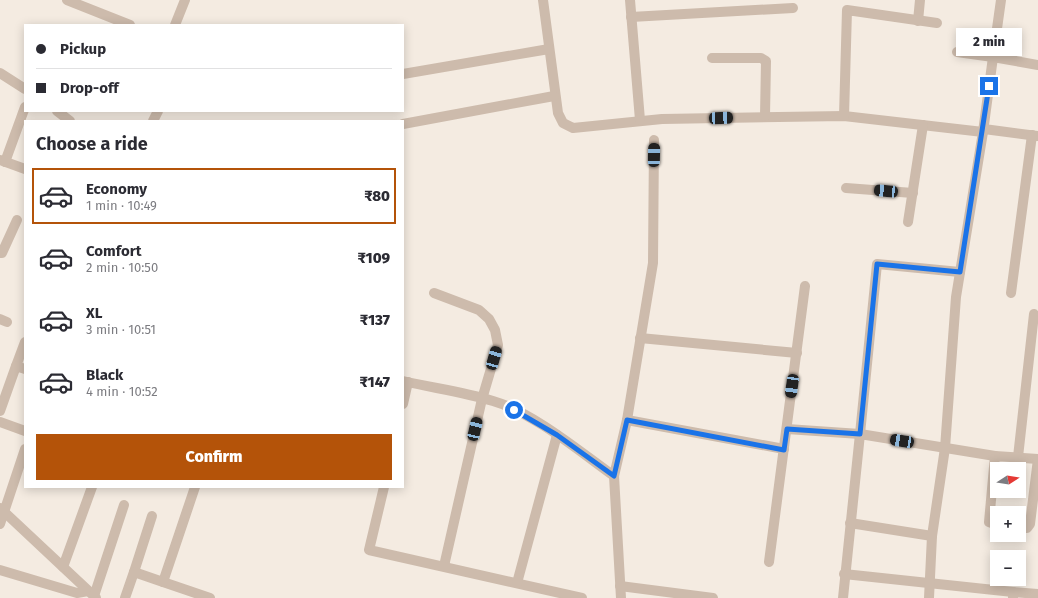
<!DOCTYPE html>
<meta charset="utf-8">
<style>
:root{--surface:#fff;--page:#f2f2f3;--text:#2b2b33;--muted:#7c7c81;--line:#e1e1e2;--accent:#b45309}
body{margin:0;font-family:"Fira Sans",sans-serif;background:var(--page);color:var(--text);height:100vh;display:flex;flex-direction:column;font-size:15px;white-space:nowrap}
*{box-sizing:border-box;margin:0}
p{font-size:13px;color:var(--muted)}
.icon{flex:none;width:22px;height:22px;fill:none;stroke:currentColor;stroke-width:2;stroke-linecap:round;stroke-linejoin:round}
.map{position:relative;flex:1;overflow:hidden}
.panel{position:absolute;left:24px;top:120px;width:380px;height:368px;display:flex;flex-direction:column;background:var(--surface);border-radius:0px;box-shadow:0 2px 10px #0003}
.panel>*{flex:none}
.hud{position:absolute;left:24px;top:24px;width:380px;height:88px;border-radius:0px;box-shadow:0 2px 10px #0003;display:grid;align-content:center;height:88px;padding:0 12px;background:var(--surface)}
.needle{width:26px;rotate:78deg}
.fabs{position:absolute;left:990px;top:462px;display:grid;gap:8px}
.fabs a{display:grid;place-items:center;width:36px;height:36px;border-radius:0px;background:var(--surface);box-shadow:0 2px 10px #0003;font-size:20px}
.end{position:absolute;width:18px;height:18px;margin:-9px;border:5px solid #1a73e8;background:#fff;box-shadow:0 0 0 2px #fff}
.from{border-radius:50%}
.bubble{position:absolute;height:28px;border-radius:0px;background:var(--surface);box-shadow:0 2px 10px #0003;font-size:13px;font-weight:800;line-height:28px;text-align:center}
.car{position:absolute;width:12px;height:24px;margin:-12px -6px;border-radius:5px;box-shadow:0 0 3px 1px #0007;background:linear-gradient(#222 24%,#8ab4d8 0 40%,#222 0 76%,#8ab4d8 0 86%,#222 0)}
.hud b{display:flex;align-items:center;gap:14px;height:38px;font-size:15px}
.hud b+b{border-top:1px solid var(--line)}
.hud i{width:10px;height:10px;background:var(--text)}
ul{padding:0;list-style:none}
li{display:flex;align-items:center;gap:12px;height:56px;margin:0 8px 6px;padding:0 4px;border:2px solid transparent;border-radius:0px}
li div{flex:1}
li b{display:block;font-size:15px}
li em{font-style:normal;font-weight:800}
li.active{border-color:var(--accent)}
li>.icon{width:36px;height:36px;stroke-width:1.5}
h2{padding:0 12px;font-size:18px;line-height:48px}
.cta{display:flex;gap:8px;margin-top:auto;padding:8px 12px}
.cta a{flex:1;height:46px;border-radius:0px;background:var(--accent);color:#fff;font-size:16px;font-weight:800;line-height:46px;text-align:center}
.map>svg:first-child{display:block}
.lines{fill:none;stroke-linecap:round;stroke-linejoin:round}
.minor{stroke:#cdbbac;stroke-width:10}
.route{stroke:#1a73e8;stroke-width:5}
</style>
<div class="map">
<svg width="1038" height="598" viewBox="0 0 1038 598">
<rect width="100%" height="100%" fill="#f4ebe1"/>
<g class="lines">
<!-- minor -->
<g class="minor">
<path d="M67,0L130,25"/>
<path d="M543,0L558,113L563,123L573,128L662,119L844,116L983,132"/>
<path d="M630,0L640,120"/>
<path d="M631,17L793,8"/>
<path d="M918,21L920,0"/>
<path d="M175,25L185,0"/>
<path d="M957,52L993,57L1001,0"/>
<path d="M712,58H761L766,61L765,116"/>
<path d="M0,73L25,89"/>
<path d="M403,74L549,49"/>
<path d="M57,111L70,121"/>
<path d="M844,116L847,10L937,23"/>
<path d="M153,121L158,111"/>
<path d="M403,124L554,96"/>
<path d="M984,129L1037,136"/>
<path d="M0,160L25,169"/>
<path d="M5,162L25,107"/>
<path d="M846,188L913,193"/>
<path d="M908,222L923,125"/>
<path d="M0,253H2L17,220"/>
<path d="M434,293L479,310L489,319L495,330L498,345L482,399L444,566"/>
<path d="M1011,293L1032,135"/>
<path d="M0,319L7,322"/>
<path d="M640,338L797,353"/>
<path d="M16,366L25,342"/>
<path d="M403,381C433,388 464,392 493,401C534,413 579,451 614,476"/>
<path d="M403,404L408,382"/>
<path d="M0,411L16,366L25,369"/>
<path d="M627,420L784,449"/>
<path d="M0,422L25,431"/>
<path d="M787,429L860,434L877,264L960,272"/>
<path d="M1018,457L1034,314"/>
<path d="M384,487L369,550L582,598"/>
<path d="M0,508L96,598"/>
<path d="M850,523L932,536"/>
<path d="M0,524L25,449"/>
<path d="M997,525L989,522L995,456L1038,459"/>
<path d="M1019,528H1027L1030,524L1038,459"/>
<path d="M769,562L805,286"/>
<path d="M63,567L92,487"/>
<path d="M0,570L77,593L88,591"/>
<path d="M134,572L152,516"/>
<path d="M844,574L1013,592"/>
<path d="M163,582L210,598"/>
<path d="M517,583L557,435"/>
<path d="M620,586L713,598"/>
<path d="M94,596L124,505"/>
<path d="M125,598L134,572L163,582L195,487"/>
<path d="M621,598L614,476L627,420L653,263L654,140"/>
<path d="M843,598L860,434L995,456"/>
<path d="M929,598L932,536L945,448L956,297L983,132L993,57L1038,65"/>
<path d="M1013,598V592L1038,594"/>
</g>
</g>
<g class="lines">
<!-- route -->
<path class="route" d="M514,410L557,435L614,476L627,420L784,450L787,429L860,434L877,264L960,272L989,86"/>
</g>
</svg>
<div class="fabs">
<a><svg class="needle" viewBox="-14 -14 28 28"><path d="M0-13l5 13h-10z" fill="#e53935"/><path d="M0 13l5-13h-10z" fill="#7c7c81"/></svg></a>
<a>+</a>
<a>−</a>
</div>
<i class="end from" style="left:514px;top:410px"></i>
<i class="end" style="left:989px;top:86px"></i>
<div class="bubble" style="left:956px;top:28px;width:66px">2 min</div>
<i class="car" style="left:721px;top:118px;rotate:88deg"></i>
<i class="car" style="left:654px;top:155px;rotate:1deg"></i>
<i class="car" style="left:886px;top:191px;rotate:275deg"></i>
<i class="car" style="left:494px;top:358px;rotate:16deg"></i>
<i class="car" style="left:792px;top:386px;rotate:188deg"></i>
<i class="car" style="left:475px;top:429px;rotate:13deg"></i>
<i class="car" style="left:902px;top:441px;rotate:279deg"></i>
<div class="hud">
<b><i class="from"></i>Pickup</b>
<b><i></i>Drop-off</b>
</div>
<section class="panel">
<h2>Choose a ride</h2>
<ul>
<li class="active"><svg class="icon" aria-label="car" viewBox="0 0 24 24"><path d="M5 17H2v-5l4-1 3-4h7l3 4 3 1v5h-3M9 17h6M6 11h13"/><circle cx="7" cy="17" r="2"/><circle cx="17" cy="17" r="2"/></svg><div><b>Economy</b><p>1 min · 10:49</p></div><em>₹80</em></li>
<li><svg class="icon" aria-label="car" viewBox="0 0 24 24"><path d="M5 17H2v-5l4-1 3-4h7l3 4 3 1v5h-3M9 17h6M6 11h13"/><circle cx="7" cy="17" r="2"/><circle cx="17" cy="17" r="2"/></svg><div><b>Comfort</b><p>2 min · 10:50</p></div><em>₹109</em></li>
<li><svg class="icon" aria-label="car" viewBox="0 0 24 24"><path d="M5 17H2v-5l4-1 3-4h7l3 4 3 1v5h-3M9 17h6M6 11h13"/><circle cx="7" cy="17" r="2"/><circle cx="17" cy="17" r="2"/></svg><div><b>XL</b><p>3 min · 10:51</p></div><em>₹137</em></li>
<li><svg class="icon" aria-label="car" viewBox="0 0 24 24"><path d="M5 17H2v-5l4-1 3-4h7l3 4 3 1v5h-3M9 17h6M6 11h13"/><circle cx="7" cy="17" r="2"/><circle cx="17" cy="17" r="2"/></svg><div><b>Black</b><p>4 min · 10:52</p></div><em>₹147</em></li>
</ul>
<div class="cta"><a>Confirm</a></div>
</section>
</div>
